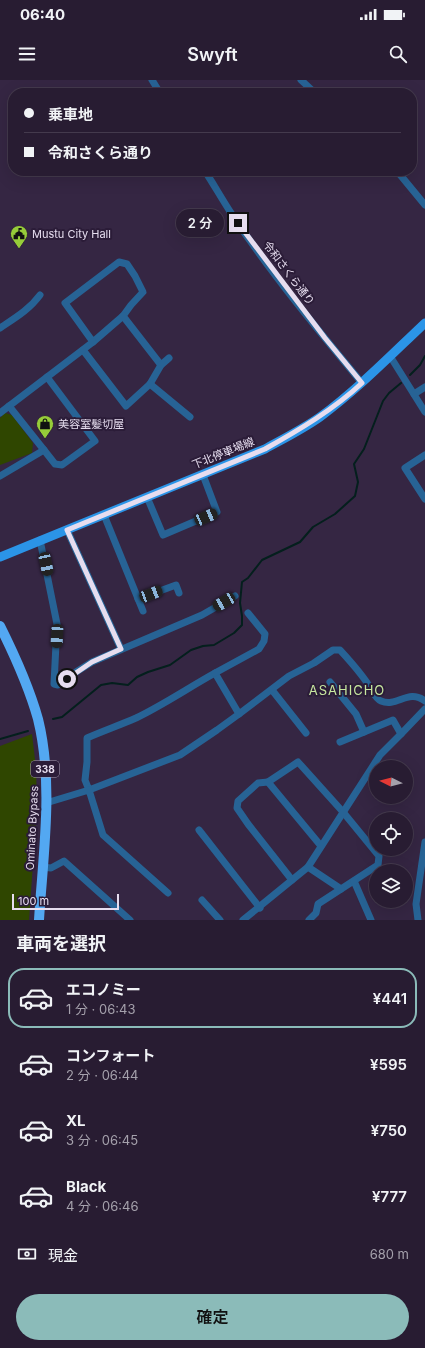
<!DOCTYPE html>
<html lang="ja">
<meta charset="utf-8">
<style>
:root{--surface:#281c32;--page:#30253a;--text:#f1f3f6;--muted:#a5a1ac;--line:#443a4d;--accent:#8bbbb9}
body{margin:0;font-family:Inter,"Noto Sans JP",sans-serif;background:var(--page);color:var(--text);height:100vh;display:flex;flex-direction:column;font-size:15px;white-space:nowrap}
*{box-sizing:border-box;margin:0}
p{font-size:13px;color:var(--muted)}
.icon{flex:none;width:22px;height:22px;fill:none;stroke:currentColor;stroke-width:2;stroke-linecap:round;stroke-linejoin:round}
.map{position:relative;height:840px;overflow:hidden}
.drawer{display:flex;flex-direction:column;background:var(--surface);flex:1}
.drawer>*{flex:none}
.guide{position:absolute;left:8px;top:8px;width:409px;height:88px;border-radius:16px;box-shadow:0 4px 16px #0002,0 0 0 1px var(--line);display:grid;align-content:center;height:88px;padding:0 16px;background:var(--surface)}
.needle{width:26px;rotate:276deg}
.buttons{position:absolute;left:369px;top:680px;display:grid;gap:8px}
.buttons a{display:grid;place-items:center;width:44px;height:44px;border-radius:50%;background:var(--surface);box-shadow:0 4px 16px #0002,0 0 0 1px var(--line);font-size:20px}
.scale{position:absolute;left:12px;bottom:10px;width:107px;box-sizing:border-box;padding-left:4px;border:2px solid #e6ddef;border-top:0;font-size:11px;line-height:14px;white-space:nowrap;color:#e6ddef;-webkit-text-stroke:3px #2b1c38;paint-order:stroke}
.end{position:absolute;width:18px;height:18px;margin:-9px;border:5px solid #e6ddef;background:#111;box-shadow:0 0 0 2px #111}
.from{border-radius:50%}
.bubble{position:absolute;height:28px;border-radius:14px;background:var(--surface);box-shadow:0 4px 16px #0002,0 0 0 1px var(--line);font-size:13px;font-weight:600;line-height:28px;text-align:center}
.car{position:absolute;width:12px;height:24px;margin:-12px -6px;border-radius:5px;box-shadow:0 0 3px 1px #0007;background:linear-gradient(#222 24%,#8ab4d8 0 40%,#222 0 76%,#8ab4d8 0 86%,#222 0)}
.guide b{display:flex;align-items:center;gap:14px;height:38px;font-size:15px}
.guide b+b{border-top:1px solid var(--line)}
.guide i{width:10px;height:10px;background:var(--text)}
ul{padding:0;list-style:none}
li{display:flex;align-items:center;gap:12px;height:60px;margin:0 8px 6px;padding:0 8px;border:2px solid transparent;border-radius:16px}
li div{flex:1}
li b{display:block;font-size:15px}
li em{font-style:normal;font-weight:600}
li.active{border-color:var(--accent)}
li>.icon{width:36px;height:36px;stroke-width:1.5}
h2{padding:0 16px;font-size:18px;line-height:48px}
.pay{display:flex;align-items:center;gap:10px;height:44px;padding:0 16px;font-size:15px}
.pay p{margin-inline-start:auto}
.cta{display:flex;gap:8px;margin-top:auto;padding:8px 16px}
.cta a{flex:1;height:46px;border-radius:24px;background:var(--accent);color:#111;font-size:16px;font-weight:600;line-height:46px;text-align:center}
.status{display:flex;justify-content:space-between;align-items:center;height:28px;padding:0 20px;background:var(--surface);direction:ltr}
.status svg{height:11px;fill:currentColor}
header{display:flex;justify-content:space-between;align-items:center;height:52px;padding:0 16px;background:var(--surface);font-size:18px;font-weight:600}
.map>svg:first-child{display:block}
.green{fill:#2f4600}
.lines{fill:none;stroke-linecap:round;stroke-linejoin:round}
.stream{stroke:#041f1d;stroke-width:2}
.minor{stroke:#276395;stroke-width:7}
.major{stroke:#2b94e7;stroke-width:9}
.highway{stroke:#53a8f2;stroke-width:10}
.route{stroke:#e6ddef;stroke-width:5}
.labels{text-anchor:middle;stroke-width:4;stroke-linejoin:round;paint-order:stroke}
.shield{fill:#2b1c38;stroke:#aea3b8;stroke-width:1}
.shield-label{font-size:10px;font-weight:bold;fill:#e6ddef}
.poi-label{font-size:11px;fill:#e6ddef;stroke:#2b1c38;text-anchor:start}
.street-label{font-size:11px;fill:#e6ddef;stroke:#2b1c38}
.quarter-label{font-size:13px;letter-spacing:1px;fill:#c7e79f;stroke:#2b1c38}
</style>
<div class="status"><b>06:40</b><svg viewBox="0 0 49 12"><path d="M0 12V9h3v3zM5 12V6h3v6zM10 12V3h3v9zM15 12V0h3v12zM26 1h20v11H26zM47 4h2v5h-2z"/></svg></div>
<header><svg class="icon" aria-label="menu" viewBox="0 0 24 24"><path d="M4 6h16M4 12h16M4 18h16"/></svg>Swyft<svg class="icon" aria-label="search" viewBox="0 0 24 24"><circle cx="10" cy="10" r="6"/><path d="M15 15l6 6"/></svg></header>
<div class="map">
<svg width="425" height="840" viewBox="0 0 425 840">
<rect width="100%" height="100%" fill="#352643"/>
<!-- green -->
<g class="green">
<path d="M5,333L12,335L33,363L32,373L0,385V338Z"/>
<path d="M32,654L36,688L37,726L29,840H0V666Z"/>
</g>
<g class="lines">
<!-- stream -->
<g class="stream">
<path d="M410,295L420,285L425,276"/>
<path d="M53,639L62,637L101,605L112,603L128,605L137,597L148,592L170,585L191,570L203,566L214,565L234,553L242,545V536L240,523L242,502L248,498L262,480L300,462L313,447L335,434L355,416L358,402L354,384L364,369L383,321L389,313L401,303"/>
<path d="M0,659L28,651"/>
</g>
<!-- minor -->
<g class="minor">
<path d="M152,0L160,13"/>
<path d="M301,0L315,13"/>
<path d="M205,91C214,105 222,119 231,133C270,192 317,249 362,303"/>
<path d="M397,91L425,125"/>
<path d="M119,182L127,184L135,196L143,212L131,225L123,236L93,262L65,223Z"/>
<path d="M123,236L161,285"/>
<path d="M0,248C15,238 29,230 40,215"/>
<path d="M83,270L126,326L150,304L161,285L169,278"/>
<path d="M390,276L425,332"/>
<path d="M150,304L190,337"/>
<path d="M414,314L425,307"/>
<path d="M9,326L44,370"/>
<path d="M0,333L93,262"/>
<path d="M425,375L405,388L425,419"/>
<path d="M0,396L44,370L55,384L62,385L95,361L47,297"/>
<path d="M147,417L163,455L217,432L203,395"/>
<path d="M104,435L143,531"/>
<path d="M67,450L121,569"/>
<path d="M40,460L57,544L54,604L58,605L76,592L92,582L202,535L235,516"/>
<path d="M138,519L176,505L179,513"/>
<path d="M215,593L239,634L217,650L180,675L89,710L85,700L87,682V658C103,651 120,645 136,638C163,625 188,608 215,593Z"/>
<path d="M215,593L259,569L264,561L265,554L248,533"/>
<path d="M330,602L356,634L364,652"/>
<path d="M272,610L306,653"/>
<path d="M239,634L289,596L314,583L333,570H340C351,582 363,595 371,609C374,614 376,619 381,621C397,628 408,608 425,621"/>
<path d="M340,662L393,640L401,654"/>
<path d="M268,702L298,682L343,732L379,776L378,785L318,824L316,833L309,840"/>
<path d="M46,723L89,710L103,755L168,813"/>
<path d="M199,750L260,828"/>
<path d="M42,787L51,788L64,781L130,840"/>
<path d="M308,787L341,809"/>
<path d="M292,800L248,744L237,728L238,721L258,703L268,702L321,766"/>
<path d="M354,801L371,840"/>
<path d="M202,820L220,840"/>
<path d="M243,840L308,787L380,675L401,654L425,629"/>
<path d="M418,840L416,824L425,762"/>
</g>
<!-- major -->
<path class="major" d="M0,477L265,369C283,359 303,349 320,337C358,309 391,275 425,243"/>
<!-- highway -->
<path class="highway" d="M0,546C15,576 29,607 38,639C54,704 43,774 39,840"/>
</g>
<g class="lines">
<!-- route -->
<path class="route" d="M67,599L92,582L121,569L67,450L265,369C299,350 333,330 362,303L325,258L238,143"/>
</g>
<!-- icons -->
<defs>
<symbol id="civic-pin" viewBox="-11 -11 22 30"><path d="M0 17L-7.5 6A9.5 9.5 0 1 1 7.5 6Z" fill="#96cc39" stroke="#2b1c38"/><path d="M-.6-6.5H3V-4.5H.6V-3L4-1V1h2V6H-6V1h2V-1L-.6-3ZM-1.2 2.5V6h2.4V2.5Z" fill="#111"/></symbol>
<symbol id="shop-pin" viewBox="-11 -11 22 30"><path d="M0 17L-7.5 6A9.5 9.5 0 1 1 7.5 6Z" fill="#96cc39" stroke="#2b1c38"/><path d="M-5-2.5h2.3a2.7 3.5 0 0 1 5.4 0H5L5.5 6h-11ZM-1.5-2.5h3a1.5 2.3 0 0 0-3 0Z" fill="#111"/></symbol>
</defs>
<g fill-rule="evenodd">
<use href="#civic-pin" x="9" y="144" width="20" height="27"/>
<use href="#shop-pin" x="35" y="334" width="20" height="27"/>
</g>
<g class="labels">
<!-- shield labels -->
<rect class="shield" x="31" y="681" width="28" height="16" rx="3"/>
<g class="shield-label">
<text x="45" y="693">338</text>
</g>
<!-- poi labels -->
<g class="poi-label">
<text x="32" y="158">Mustu City Hall</text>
<text x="58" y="348">美容室髪切屋</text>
</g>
<!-- street labels -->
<g class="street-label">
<text transform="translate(289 193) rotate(53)" y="4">令和さくら通り</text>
<text transform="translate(223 373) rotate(-22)" y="4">下北停車場線</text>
<text transform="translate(32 748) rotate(-87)" y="4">Ominato Bypass</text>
</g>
<!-- quarter labels -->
<g class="quarter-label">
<text x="347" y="615">ASAHICHO</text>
</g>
</g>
</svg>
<div class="buttons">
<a><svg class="needle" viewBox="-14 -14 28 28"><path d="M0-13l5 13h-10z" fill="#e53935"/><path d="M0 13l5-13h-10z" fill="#a5a1ac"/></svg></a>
<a><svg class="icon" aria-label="locate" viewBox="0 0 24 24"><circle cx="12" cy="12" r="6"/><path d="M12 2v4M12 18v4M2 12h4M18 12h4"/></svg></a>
<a><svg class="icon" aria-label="layers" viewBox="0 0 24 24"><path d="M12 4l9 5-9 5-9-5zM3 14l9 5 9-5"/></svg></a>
</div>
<div class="scale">100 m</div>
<i class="end from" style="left:67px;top:599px"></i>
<i class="end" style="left:238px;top:143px"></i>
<div class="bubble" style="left:176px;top:129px;width:48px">2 分</div>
<i class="car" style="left:206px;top:437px;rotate:67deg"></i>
<i class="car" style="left:46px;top:484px;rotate:168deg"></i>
<i class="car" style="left:151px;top:514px;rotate:69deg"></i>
<i class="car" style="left:224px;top:522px;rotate:240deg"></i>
<i class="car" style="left:57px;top:556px;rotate:183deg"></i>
<div class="guide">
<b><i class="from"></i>乗車地</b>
<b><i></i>令和さくら通り</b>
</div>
</div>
<section class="drawer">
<h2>車両を選択</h2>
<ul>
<li class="active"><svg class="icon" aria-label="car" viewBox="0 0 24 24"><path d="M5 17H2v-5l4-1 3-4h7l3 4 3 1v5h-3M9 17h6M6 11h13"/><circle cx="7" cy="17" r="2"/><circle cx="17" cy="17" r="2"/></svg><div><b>エコノミー</b><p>1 分 · 06:43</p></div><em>¥441</em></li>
<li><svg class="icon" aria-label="car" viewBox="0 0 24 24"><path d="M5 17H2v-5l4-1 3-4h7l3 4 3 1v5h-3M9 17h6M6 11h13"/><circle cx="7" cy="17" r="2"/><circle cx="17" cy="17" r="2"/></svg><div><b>コンフォート</b><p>2 分 · 06:44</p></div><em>¥595</em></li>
<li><svg class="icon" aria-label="car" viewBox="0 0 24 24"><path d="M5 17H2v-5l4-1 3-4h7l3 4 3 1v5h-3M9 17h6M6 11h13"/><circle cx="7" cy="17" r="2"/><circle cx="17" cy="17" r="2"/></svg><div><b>XL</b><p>3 分 · 06:45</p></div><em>¥750</em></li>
<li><svg class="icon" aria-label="car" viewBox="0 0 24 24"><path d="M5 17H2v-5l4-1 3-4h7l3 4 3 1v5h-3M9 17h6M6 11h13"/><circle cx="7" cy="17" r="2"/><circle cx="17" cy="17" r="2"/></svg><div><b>Black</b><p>4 分 · 06:46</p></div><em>¥777</em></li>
</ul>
<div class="pay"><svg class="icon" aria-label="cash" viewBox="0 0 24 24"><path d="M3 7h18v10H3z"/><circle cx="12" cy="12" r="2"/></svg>現金<p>680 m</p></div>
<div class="cta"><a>確定</a></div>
</section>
